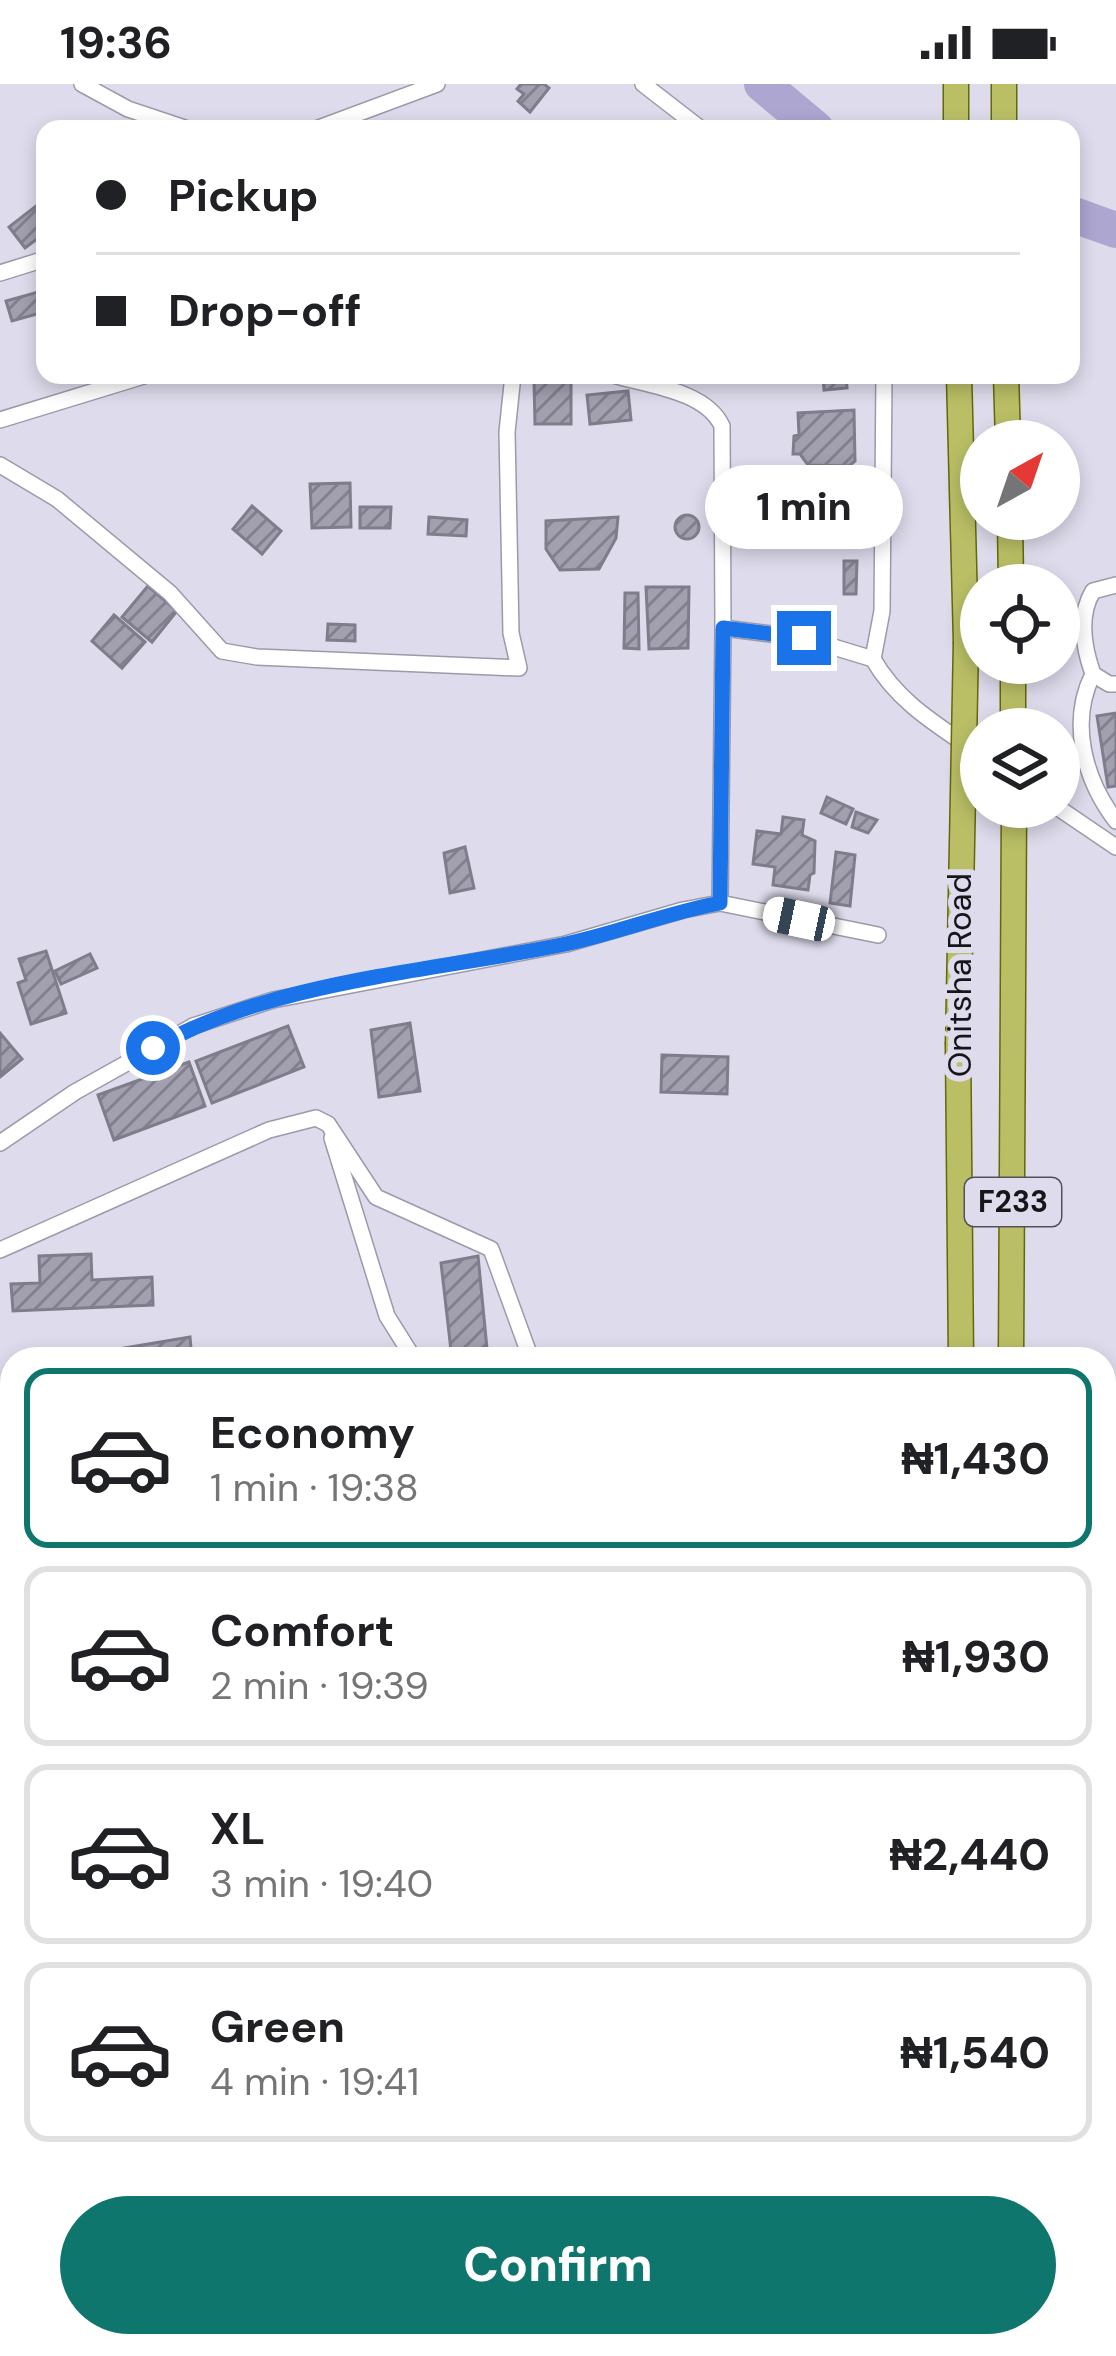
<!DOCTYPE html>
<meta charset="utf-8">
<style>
:root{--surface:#fff;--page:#f2f2f2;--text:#202124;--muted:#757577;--line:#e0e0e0;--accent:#0f766e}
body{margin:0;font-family:"DM Sans",sans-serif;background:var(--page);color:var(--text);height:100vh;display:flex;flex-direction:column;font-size:45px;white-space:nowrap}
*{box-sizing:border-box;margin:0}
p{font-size:39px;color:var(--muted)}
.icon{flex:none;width:66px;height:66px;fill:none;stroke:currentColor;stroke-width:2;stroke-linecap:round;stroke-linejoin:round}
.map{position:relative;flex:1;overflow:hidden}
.drawer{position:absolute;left:0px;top:1263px;width:1116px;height:1011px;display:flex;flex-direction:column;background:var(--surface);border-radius:36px 36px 0 0;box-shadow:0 6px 18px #0003}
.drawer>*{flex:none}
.hud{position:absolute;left:36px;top:36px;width:1044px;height:264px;border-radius:24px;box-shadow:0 6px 18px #0003;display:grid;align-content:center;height:264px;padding:0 60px;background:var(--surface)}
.needle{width:78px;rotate:40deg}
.fabs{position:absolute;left:960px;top:336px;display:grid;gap:24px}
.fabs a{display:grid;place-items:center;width:120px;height:120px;border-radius:50%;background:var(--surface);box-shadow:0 6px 18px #0003;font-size:60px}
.end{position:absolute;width:54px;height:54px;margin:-27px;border:15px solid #1a73e8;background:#fff;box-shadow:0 0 0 6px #fff}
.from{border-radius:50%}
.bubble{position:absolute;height:84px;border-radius:42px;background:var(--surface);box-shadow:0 6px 18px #0003;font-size:39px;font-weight:800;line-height:84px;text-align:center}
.car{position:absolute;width:36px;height:72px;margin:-36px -18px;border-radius:15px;box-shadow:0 0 9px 3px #0007;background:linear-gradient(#fff 24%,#345 0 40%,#fff 0 76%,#345 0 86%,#fff 0)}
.hud b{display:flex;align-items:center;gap:42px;height:114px;font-size:45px}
.hud b+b{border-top:3px solid var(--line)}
.hud i{width:30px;height:30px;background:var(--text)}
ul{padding:21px 0 0;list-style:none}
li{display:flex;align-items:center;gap:36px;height:180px;margin:0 24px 18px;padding:0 36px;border:6px solid var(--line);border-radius:24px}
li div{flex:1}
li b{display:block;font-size:45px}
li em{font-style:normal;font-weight:800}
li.current{border-color:var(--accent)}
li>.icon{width:108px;height:108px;stroke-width:1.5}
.cta{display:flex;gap:24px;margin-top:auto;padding:24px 60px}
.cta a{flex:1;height:138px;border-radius:72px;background:var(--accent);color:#fff;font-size:48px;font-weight:800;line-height:138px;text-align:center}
.status{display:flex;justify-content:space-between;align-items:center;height:84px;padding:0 60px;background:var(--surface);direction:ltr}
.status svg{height:33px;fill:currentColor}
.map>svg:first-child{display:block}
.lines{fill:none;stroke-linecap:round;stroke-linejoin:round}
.river{stroke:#ada6d1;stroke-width:36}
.building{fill:url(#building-hatch);stroke:#7f7d8c;stroke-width:3}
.minor-casing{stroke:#9c9aaa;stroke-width:18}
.primary-casing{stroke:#636809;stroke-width:27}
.minor{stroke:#fff;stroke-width:15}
.primary{stroke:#babf66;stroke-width:24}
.primary-bridge-casing{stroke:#636809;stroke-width:27;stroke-linecap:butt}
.primary-bridge{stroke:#babf66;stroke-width:24}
.route{stroke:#1a73e8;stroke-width:15}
.labels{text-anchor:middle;stroke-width:12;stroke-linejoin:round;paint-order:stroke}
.shield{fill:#dedcec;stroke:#525159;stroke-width:3}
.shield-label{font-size:30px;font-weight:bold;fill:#16151a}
.street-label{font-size:33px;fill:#16151a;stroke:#dedcec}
</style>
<div class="status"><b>19:36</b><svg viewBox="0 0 49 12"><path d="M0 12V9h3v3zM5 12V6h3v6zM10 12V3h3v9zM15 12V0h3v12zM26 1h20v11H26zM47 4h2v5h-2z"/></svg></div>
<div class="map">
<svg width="1116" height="2272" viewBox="0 0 1116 2272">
<defs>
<pattern id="building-hatch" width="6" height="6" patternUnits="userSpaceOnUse" patternTransform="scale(3)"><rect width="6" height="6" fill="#a29faf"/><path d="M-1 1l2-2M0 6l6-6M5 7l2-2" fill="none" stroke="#83808e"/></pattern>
</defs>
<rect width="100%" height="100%" fill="#dedcec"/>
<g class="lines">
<!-- river -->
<g class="river">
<path d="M762,0L816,45"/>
<path d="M1071,130L1116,146"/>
</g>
</g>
<!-- building -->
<g class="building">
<path d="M521,0H544L549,4L530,28L518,17L524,10L517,5Z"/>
<path d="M45,115V149L25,164L9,143Z"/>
<path d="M38,208L44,228L12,237L6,217Z"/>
<path d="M823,291H846L847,304L824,306Z"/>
<path d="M534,297L571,298V340H535Z"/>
<path d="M628,307L631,336L590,340L587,311Z"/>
<path d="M854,326L855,377L849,382L808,381L800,370H793L794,352L799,351L798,329Z"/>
<path d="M844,389L851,421L819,428L812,396Z"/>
<path d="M757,398L795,401L792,430L755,427Z"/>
<path d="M350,399L351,443L312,444L310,400Z"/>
<path d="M252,422L281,447L262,470L233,445Z"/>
<path d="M360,423H391L390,444H360Z"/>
<circle cx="687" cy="443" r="12"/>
<path d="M429,433L467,436L466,452L428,450Z"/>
<path d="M618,433L616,454L599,485L560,486L546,465V437Z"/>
<path d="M844,477H857L856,510H844Z"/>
<path d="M148,502L177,527L152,558L122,533Z"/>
<path d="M646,503H689L688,564L649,565Z"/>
<path d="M625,509H638L639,565L624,564Z"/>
<path d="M114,531L145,558L122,584L92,557Z"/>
<path d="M328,540L355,541V557L327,556Z"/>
<path d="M1116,629V702L1108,703L1097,632Z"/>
<path d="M827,713L853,725L846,740L821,729Z"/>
<path d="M856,728L877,736L868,749L852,743Z"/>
<path d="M783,733L804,736L802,751L815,757L814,789L810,791L808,806L773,801L775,783L753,780L757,747L781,750Z"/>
<path d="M465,763L474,804L450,809L444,769Z"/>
<path d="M836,768L855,771L850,822L830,819Z"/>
<path d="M46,867L66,929L31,940L18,899L26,896L19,875Z"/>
<path d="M90,870L97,884L61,900L55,887Z"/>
<path d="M410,939L420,1007L379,1013L371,946Z"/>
<path d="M288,942L304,983L212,1019L196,977Z"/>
<path d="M0,949L22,975L0,993Z"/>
<path d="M662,971L728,973L727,1010L661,1008Z"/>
<path d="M189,978L205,1022L114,1056L98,1011Z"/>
<path d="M91,1170L92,1196L152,1193L153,1221L13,1227L11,1200L40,1199L39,1172Z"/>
<path d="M478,1172L488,1275H452L441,1179Z"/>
<path d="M190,1253L192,1275H59Z"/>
<path d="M1116,1820V1899L1104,1854V1823Z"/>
<path d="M20,2262H51L52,2272H20Z"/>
<path d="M229,2262H275L274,2272H228Z"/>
<rect x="329" y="2262" width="47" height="10"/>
<path d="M381,2262H426L427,2272H382Z"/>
<path d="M535,2262H571L573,2272H536Z"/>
</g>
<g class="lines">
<defs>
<g id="minor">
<path d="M82,0L128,25L188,45"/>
<path d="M643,0L701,45"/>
<path d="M316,45L437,0"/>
<path d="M0,189L45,175"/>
<path d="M613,291C648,301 706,307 722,342L723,544"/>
<path d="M0,336L147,291"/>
<path d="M0,381L57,415L170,509L222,567L257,573L519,584L511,549L507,348L513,291"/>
<path d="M1116,501L1093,507C1078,532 1083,562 1093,590L1109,600H1116"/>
<path d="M873,575L882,527L884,291"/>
<path d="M1093,590C1069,638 1084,695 1116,737"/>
<path d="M1057,723L1116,763"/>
<path d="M720,819L723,544L804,554L873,575C898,619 939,642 981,671"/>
<path d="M332,1054L387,1232L414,1275"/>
<path d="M0,1059L75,1008L193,942L273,916L566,860L683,826L720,819L878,851"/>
<path d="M0,1166L269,1046L316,1034L328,1040L376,1113L491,1165L531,1275"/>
<path d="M0,1550L12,1546"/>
<path d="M0,1968L12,1967"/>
<path d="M634,2262L635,2272"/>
<path d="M812,2262L813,2272"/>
</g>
<g id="primary">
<path d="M956,0V45"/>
<path d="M1004,0V45"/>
<path d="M959,291L966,558"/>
<path d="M1006,291L1008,357"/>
<path d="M1010,435L1011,501"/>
<path d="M1013,579V645"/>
<path d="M958,961L961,1275"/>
<path d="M1011,1275L1014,723"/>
<path d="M1002,2262L1004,2272"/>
<path d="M1054,2262L1055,2272"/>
</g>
</defs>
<!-- minor casing -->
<use href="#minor" class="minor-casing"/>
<!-- primary casing -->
<use href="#primary" class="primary-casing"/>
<!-- minor -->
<use href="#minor" class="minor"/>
<!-- primary -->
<use href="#primary" class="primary"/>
<defs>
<path id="primary-bridge" d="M958,961L966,558"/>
</defs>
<!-- primary-bridge casing -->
<use href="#primary-bridge" class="primary-bridge-casing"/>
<!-- primary-bridge -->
<use href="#primary-bridge" class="primary-bridge"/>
</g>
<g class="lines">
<!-- route -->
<path class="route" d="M153,964C273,897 427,888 561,861C615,850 666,829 720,819L723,544L804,554"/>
</g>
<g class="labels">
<!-- shield labels -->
<rect class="shield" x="965" y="1094" width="96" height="48" rx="9"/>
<g class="shield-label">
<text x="1013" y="1128">F233</text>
</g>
<!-- street labels -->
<g class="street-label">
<text transform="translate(959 891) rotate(-90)" y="12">Onitsha Road</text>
</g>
</g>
</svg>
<div class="fabs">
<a><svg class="needle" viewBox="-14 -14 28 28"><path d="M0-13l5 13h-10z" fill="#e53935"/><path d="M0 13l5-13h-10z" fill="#757577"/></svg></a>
<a><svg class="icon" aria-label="locate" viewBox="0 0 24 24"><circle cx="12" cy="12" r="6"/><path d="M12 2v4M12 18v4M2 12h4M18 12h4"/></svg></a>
<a><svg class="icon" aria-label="layers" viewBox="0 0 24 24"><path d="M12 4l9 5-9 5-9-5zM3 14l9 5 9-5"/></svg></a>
</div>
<i class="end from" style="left:153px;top:964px"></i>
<i class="end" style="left:804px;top:554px"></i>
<div class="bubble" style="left:705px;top:381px;width:198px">1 min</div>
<i class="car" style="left:799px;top:835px;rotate:282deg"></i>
<div class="hud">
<b><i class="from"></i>Pickup</b>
<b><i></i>Drop-off</b>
</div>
<section class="drawer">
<ul>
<li class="current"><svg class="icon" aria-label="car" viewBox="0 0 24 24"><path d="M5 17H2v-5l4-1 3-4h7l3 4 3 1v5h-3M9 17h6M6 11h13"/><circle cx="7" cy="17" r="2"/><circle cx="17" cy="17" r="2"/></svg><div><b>Economy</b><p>1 min · 19:38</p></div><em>₦1,430</em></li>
<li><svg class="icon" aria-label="car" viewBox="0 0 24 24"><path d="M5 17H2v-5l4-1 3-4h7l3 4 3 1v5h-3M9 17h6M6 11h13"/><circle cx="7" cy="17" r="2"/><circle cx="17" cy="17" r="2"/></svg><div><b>Comfort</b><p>2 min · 19:39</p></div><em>₦1,930</em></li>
<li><svg class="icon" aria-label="car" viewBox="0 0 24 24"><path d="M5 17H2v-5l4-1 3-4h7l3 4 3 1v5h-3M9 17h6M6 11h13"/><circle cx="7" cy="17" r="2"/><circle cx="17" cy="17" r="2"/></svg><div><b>XL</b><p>3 min · 19:40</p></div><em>₦2,440</em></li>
<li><svg class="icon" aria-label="car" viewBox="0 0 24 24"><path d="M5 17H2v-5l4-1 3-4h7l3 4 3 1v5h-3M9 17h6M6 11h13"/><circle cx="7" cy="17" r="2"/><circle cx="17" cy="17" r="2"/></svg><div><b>Green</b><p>4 min · 19:41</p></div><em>₦1,540</em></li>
</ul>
<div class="cta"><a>Confirm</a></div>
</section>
</div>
